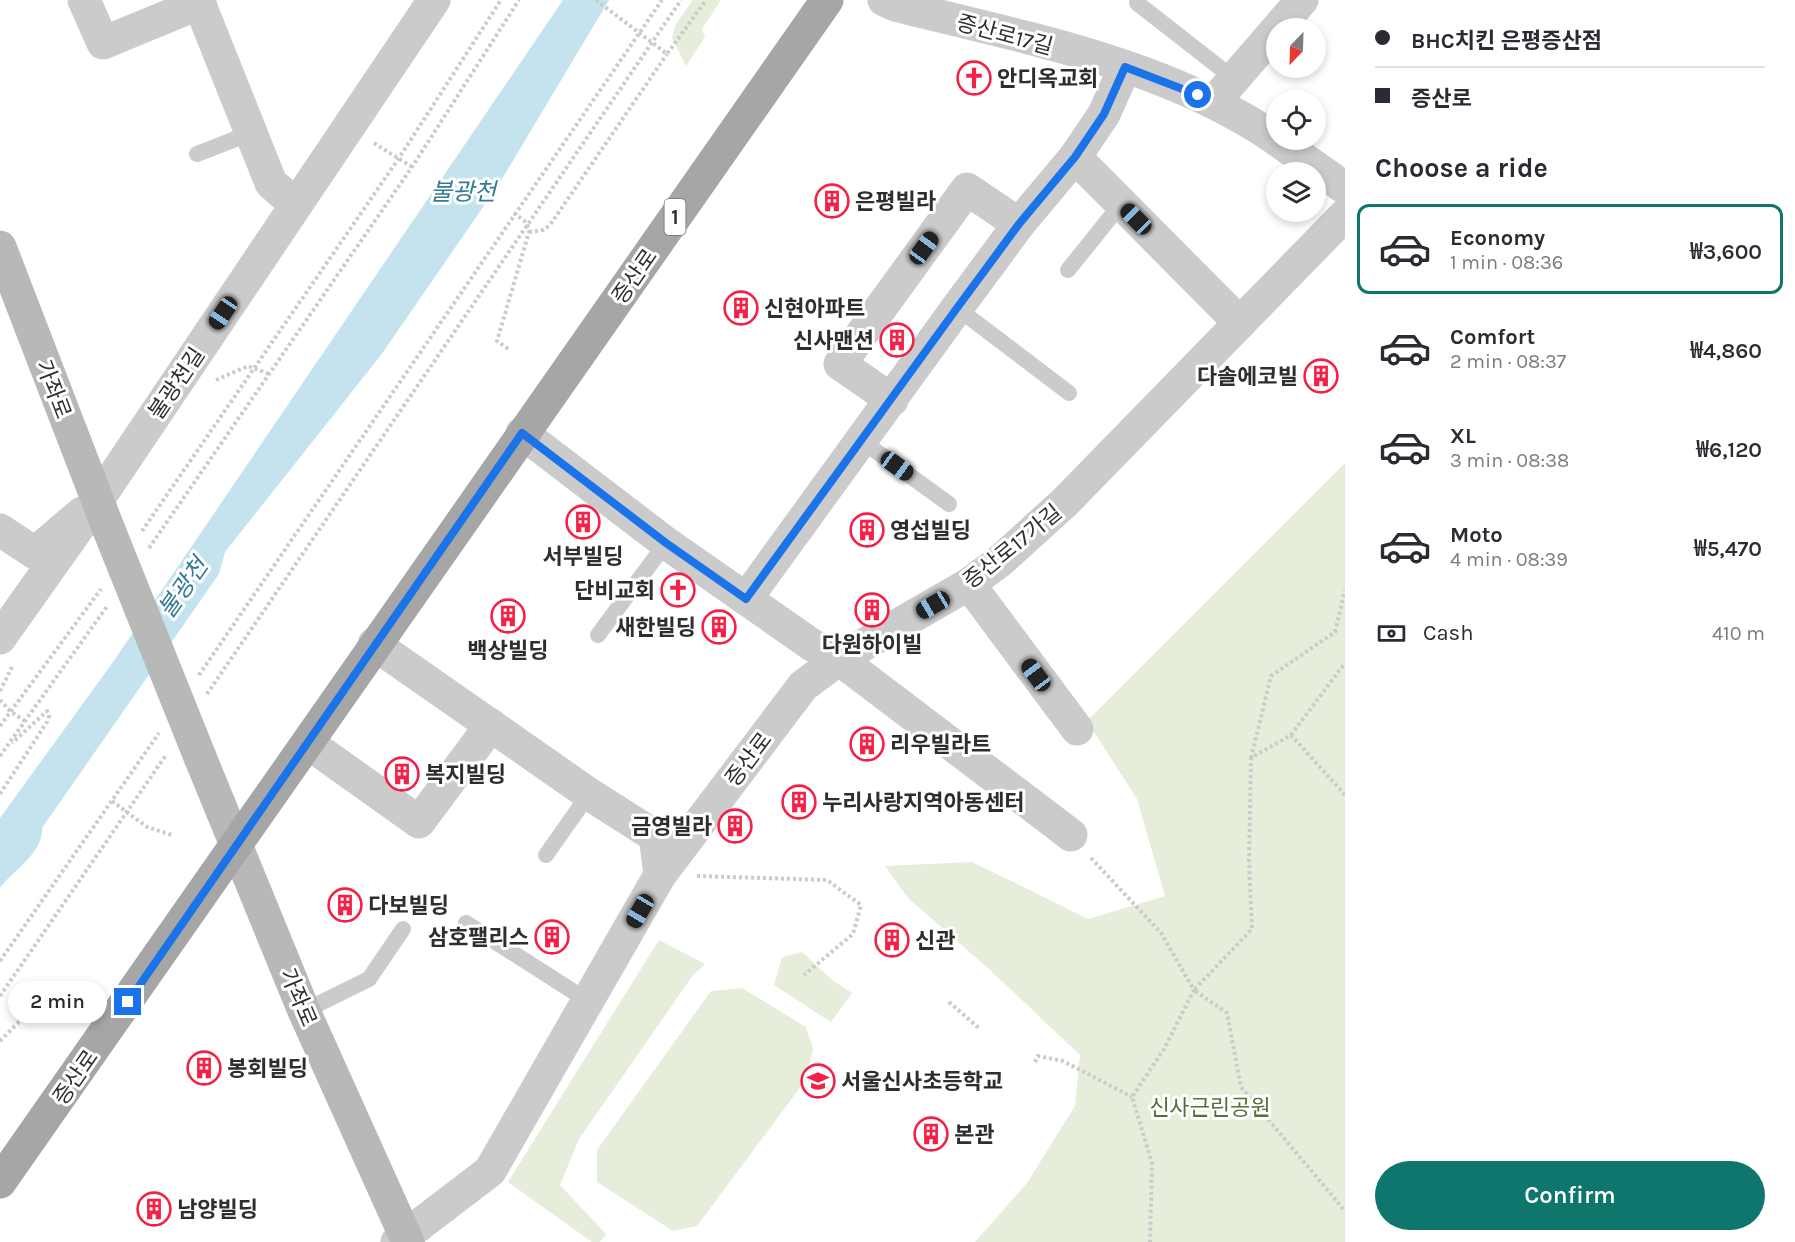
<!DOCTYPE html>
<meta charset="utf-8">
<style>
:root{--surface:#fff;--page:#f2f2f3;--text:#2b2b33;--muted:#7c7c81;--line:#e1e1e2;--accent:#0f766e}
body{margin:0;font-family:Karla,"Noto Sans KR",sans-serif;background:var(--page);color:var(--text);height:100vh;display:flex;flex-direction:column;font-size:22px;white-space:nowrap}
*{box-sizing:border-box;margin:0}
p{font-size:20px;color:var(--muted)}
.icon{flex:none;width:33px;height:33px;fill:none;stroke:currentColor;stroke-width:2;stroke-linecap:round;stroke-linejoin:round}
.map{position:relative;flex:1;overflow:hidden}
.sheet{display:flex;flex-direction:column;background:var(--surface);width:450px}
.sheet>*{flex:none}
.banner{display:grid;align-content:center;height:132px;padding:0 30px;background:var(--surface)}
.needle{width:39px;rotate:203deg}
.tools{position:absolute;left:1266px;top:18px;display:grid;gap:12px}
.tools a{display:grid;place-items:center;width:60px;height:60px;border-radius:50%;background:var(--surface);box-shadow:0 3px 9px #0003;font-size:30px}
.end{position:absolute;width:27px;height:27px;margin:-14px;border:8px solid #1a73e8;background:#fff;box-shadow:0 0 0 3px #fff}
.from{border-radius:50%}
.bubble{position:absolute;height:42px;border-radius:21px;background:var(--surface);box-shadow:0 3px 9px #0003;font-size:20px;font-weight:600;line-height:42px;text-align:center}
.car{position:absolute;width:18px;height:36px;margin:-18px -9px;border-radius:8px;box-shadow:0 0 4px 2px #0007;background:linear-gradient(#222 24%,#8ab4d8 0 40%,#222 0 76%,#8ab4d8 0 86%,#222 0)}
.banner b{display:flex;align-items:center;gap:21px;height:57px;font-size:22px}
.banner b+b{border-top:2px solid var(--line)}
.banner i{width:15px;height:15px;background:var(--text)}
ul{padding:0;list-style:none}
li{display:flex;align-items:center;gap:18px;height:90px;margin:0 12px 9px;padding:0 18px;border:3px solid transparent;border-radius:12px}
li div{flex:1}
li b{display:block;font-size:22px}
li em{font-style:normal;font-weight:600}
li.selected{border-color:var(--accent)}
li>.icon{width:54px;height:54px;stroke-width:1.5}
h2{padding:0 30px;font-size:27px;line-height:72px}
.pay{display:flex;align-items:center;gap:15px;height:66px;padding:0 30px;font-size:22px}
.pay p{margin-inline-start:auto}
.cta{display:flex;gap:12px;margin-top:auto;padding:12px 30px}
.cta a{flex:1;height:69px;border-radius:36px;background:var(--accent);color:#fff;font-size:24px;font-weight:600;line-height:69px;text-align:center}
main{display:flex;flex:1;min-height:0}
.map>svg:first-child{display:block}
.green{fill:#e6edda}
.water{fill:#c4e3ef}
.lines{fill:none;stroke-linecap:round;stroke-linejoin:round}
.path{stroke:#cbcbcb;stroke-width:4;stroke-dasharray:3 3;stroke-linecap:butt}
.service{stroke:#cbcbcb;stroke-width:16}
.minor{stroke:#cbcbcb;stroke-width:33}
.tertiary{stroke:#cbcbcb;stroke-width:33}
.secondary{stroke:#b8b8b8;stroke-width:33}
.primary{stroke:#a6a6a6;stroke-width:33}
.secondary-bridge{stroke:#b8b8b8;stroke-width:33}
.route{stroke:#1a73e8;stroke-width:8}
.labels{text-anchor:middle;stroke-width:6;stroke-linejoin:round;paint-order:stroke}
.shield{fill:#fff;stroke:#6d6d6d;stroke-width:1.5}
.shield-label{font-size:21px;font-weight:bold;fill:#2e2e2e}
.street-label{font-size:22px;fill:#2e2e2e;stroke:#fff}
.poi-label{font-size:22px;font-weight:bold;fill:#2e2e2e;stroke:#fff;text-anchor:start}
.park-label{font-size:22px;fill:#566e37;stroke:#fff}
.water-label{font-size:24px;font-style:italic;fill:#357b98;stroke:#fff}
</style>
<main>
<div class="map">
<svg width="1345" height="1242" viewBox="0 0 1345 1242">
<rect width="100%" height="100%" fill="#fff"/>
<!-- green -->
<g class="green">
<path d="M693,0H721L702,29L705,37L686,66L672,38L676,24Z"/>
<path d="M1345,463V1242H975L1027,1183L1075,1106L1080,1055L989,969L908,898L885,866L972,862L1088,919L1165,896L1137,799L1087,721Z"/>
<path d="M659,940L705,964L693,975L579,1139L560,1185L606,1234L600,1242H592L508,1182Z"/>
<path d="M802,952L832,980L852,993L831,1022L774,985L782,957Z"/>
<path d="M742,988L806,1027L813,1049L805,1081L697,1226L673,1231L597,1182V1150L711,991Z"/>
</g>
<!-- water -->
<path class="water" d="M563,0H609L499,184L381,355L225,552L219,574L42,828C43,854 14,869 0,888V818L113,662Z"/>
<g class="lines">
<!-- path -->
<g class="path">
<path d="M596,0L667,54L706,0"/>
<path d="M374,143L412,167"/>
<path d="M529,232L543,230L550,225L667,54"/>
<path d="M508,349L497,341L529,232L527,223L514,213"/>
<path d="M216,380L248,366L269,374"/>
<path d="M142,531L399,158L501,0"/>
<path d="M149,548L412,167L519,0"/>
<path d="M199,675L662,0"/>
<path d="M0,691L12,667"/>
<path d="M207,694L681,0"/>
<path d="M0,700L10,711L25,721"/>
<path d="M0,726L101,589"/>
<path d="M1291,735L1345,663"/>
<path d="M0,756L108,605"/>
<path d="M1251,758L1271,676L1335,632L1345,590"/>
<path d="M0,794L47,722L49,716L47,711L12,743"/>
<path d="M1345,795L1291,735L1251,758L1249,862L1252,929L1194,990L1227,1013L1241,1087L1345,1211"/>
<path d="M112,801L147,827L172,835"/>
<path d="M1091,858L1161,933L1194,990L1164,1049L1132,1097L1152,1163L1150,1242"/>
<path d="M697,876L827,880L861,905L853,934L804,975"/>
<path d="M0,961L159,733"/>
<path d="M0,996L166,755"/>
<path d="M949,1002L980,1029"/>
<path d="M0,1041C19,1022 27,1010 55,1007"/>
<path d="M1035,1062L1038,1056L1063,1061L1132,1097"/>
</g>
<!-- service -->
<g class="service">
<path d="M1137,3L1233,78"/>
<path d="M197,154L251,133"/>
<path d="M1068,270L1121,204"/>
<path d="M957,308L1069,393"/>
<path d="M862,441L949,504"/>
<path d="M598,635L666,543"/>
<path d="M546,855L589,794"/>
<path d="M466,923L588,1001"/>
<path d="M304,1011L369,979L403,929"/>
</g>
<!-- minor -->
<g class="minor">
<path d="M84,0L103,43L200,3"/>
<path d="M198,0L271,183L296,205"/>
<path d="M884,0L895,5C1025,38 1164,63 1276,139"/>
<path d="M1214,102L1302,0"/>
<path d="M1277,140L1345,188"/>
<path d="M1075,157L1240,323"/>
<path d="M892,400L840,364L967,189L1019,224"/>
<path d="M522,433L666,543L812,645L839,659L1071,835"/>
<path d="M0,530L35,553L82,513"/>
<path d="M969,584L1077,729"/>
<path d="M746,599L957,308L1019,224L1075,157L1104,114L1125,67"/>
<path d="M374,644L589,794L655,836L660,875"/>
<path d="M308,743L419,822L491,725"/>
<path d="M397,1242L490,1171L660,875L803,686L839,659L969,584L1000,561L1065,502L1345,215"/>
</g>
<!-- tertiary -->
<path class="tertiary" d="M0,638L97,501L434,0"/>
<!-- secondary -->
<g class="secondary">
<path d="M0,247L109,530"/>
<path d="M200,757L304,1011L408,1242"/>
</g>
<!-- primary -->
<path class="primary" d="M0,1182L827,0"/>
<!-- secondary-bridge -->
<path class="secondary-bridge" d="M109,530L200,757"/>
</g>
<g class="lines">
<!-- route -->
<path class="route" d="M128,1002L522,433L666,543L746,599L957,308L1019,224L1075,157L1104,114L1125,67L1198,95"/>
</g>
<!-- icons -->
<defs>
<symbol id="church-ring" viewBox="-11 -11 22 22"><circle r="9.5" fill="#fff" stroke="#f52045" stroke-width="1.5"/><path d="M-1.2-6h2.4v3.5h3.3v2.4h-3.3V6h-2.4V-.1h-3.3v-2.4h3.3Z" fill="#f52045"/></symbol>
<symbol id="building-ring" viewBox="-11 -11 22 22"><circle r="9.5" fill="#fff" stroke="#f52045" stroke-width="1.5"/><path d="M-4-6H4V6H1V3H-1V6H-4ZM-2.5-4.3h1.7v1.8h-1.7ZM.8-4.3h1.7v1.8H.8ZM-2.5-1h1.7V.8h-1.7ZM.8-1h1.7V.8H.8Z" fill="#f52045"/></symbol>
<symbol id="school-ring" viewBox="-11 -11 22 22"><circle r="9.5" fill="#fff" stroke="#f52045" stroke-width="1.5"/><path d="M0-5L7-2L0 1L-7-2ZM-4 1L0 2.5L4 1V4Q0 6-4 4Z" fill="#f52045"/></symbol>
</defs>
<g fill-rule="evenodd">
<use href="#church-ring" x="955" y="59" width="38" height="38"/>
<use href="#building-ring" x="813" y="182" width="38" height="38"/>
<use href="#building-ring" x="722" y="289" width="38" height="38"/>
<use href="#building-ring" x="878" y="321" width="38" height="38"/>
<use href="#building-ring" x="1302" y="357" width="38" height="38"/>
<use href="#building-ring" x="564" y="503" width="38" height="38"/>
<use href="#building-ring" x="848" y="511" width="38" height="38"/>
<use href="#church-ring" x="659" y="571" width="38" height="38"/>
<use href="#building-ring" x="853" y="591" width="38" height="38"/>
<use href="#building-ring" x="489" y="597" width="38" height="38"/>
<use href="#building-ring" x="700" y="608" width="38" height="38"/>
<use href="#building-ring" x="848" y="725" width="38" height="38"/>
<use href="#building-ring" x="383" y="755" width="38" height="38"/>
<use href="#building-ring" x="780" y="783" width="38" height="38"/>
<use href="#building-ring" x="716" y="807" width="38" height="38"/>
<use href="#building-ring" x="326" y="886" width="38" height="38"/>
<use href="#building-ring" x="533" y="918" width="38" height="38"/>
<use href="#building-ring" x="873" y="921" width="38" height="38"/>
<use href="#building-ring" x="185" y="1049" width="38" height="38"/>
<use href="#school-ring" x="799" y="1062" width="38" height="38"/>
<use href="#building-ring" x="912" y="1115" width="38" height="38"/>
<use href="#building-ring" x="135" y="1190" width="38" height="38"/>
</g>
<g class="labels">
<!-- shield labels -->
<rect class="shield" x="664.5" y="199" width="21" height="36" rx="4.5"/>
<g class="shield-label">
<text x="675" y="224">1</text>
</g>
<!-- street labels -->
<g class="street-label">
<text transform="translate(1005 34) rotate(15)" y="8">증산로17길</text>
<text transform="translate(634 276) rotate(-55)" y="8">증산로</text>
<text transform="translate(176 383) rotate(-56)" y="8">불광천길</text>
<text transform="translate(54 389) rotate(69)" y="8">가좌로</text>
<text transform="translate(1012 546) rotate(-39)" y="8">증산로17가길</text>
<text transform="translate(748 759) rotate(-53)" y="8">증산로</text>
<text transform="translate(299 997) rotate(67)" y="8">가좌로</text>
<text transform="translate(75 1077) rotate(-55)" y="8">증산로</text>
</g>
<!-- poi labels -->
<g class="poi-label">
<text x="997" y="86">안디옥교회</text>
<text x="855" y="209">은평빌라</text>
<text x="764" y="316">신현아파트</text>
<text x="874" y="348" text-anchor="end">신사맨션</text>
<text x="1298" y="384" text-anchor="end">다솔에코빌</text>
<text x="890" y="538">영섭빌딩</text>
<text x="583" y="564" text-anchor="middle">서부빌딩</text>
<text x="655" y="598" text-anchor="end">단비교회</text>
<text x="696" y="635" text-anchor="end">새한빌딩</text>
<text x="872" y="652" text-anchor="middle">다원하이빌</text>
<text x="508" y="658" text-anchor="middle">백상빌딩</text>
<text x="890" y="752">리우빌라트</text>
<text x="425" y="782">복지빌딩</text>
<text x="822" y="810">누리사랑지역아동센터</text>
<text x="712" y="834" text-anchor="end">금영빌라</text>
<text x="368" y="913">다보빌딩</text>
<text x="529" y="945" text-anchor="end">삼호팰리스</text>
<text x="915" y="948">신관</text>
<text x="227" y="1076">봉회빌딩</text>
<text x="841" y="1089">서울신사초등학교</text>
<text x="954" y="1142">본관</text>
<text x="177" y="1217">남양빌딩</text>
</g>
<!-- park labels -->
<g class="park-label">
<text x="1210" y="1115">신사근린공원</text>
</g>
<!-- water labels -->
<g class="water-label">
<text x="463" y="200">불광천</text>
<text transform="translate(183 588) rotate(-55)" y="8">불광천</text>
</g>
</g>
</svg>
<div class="tools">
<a><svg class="needle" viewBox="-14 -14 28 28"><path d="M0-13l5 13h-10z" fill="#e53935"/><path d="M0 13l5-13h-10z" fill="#7c7c81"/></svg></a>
<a><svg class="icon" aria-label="locate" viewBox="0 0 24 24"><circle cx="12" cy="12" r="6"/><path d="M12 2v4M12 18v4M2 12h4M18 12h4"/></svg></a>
<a><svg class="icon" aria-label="layers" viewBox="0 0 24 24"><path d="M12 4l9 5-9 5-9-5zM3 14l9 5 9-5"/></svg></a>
</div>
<i class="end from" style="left:1198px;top:95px"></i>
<i class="end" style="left:128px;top:1002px"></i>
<div class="bubble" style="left:8px;top:981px;width:99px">2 min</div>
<i class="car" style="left:1136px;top:219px;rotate:315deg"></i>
<i class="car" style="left:924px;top:248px;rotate:36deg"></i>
<i class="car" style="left:223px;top:313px;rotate:214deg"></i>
<i class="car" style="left:897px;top:466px;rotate:126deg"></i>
<i class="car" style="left:933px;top:605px;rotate:240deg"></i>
<i class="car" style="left:1036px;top:675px;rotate:323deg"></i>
<i class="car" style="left:640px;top:911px;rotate:210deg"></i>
</div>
<section class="sheet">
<div class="banner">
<b><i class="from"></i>BHC치킨 은평증산점</b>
<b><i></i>증산로</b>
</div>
<h2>Choose a ride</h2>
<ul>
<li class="selected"><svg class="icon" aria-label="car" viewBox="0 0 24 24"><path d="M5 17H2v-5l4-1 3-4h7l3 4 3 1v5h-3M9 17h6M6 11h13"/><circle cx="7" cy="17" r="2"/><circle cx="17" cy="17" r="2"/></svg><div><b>Economy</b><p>1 min · 08:36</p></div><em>₩3,600</em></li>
<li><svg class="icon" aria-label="car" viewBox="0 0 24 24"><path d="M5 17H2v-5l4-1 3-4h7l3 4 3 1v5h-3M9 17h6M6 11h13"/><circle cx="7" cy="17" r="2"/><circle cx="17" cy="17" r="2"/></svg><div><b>Comfort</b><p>2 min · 08:37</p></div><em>₩4,860</em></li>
<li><svg class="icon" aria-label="car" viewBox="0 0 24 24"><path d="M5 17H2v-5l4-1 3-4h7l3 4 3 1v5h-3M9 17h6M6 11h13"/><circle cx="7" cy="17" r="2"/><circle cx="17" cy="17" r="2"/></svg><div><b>XL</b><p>3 min · 08:38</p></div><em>₩6,120</em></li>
<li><svg class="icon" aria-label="car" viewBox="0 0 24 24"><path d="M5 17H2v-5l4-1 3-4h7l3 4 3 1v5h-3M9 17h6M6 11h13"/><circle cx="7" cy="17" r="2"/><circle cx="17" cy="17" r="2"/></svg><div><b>Moto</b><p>4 min · 08:39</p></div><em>₩5,470</em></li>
</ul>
<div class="pay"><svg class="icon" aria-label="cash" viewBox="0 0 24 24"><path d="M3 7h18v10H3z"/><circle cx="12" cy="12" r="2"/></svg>Cash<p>410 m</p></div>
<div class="cta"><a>Confirm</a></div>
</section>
</main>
